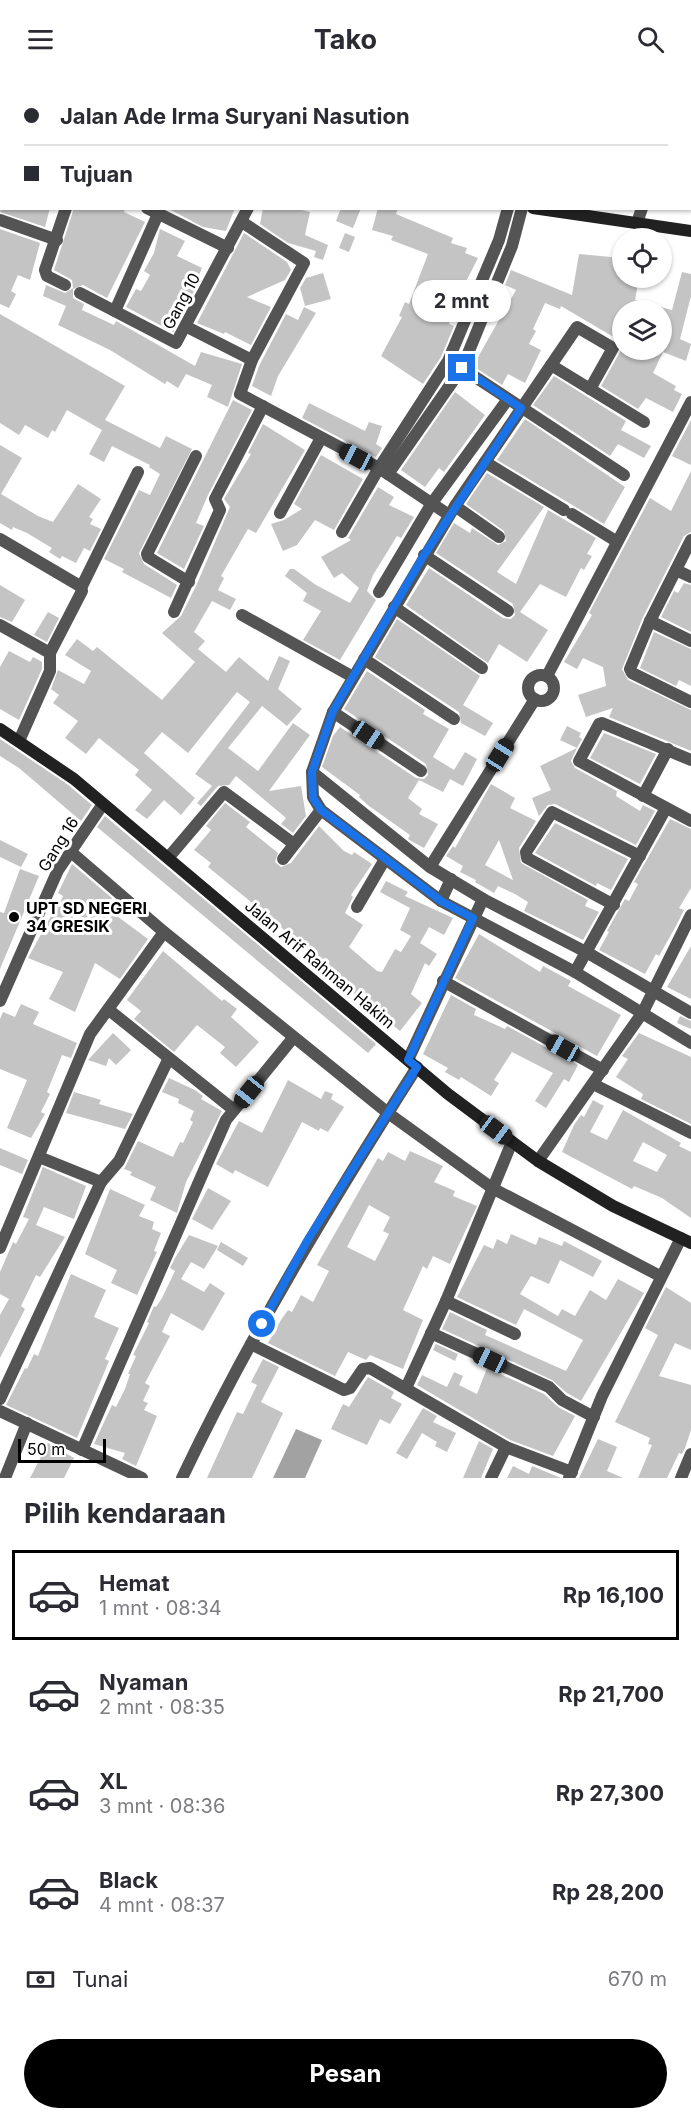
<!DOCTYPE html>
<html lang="id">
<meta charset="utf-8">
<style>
:root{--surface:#fff;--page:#f2f2f3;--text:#2b2b33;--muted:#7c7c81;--line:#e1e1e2;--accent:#000}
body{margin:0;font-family:Inter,sans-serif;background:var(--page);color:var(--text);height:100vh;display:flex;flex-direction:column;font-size:22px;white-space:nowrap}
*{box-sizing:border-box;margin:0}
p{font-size:20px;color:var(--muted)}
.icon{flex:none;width:33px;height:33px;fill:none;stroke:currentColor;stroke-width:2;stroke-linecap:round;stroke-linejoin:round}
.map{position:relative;height:1400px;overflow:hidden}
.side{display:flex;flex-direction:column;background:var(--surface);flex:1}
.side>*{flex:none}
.hud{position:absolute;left:0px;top:0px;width:692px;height:132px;box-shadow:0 2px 4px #0004;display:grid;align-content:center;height:132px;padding:0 24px;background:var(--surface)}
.tools{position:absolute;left:612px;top:150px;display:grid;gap:12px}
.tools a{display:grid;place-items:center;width:60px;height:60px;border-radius:50%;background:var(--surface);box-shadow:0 2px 4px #0004;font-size:30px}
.scale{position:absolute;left:18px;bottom:15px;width:88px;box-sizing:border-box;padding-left:6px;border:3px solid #000;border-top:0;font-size:16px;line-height:21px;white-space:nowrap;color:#000;-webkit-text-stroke:4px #fff;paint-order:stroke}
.end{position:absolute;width:27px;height:27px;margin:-14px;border:8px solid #1a73e8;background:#fff;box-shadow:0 0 0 3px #fff}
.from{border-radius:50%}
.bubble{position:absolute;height:42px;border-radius:21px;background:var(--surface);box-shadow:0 2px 4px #0004;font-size:20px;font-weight:700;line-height:42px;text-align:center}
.car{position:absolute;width:18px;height:36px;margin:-18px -9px;border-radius:8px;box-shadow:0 0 4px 2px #0007;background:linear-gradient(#222 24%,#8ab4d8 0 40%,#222 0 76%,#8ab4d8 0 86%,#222 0)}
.hud b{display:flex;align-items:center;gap:21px;height:57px;font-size:22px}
.hud b+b{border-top:2px solid var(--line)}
.hud i{width:15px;height:15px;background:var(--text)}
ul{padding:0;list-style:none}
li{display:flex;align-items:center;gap:18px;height:90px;margin:0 12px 9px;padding:0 12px;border:3px solid transparent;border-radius:0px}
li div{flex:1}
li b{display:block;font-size:22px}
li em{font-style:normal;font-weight:700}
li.current{border-color:var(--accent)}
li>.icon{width:54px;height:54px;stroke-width:1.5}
h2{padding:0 24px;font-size:27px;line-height:72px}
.pay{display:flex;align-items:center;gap:15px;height:66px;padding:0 24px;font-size:22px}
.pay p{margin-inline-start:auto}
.cta{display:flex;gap:12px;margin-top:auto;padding:12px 24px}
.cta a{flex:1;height:69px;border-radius:36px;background:var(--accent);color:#fff;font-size:24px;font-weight:700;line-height:69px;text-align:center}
header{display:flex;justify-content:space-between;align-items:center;height:78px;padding:0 24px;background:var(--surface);font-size:27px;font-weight:700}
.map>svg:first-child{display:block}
.water{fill:#a2a2a2}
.building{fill:#c4c4c4;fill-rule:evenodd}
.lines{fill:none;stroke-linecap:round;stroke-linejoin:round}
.minor{stroke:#545454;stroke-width:12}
.tertiary{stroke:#545454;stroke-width:12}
.secondary{stroke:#212121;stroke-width:12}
.route{stroke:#1a73e8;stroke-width:8}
.poi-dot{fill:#000;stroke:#fff;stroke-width:2}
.labels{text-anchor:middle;stroke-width:6;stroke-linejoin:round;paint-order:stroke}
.street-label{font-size:16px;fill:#000;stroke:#fff}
.poi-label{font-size:16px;font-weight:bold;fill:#000;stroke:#fff;text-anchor:start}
</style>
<header><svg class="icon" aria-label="menu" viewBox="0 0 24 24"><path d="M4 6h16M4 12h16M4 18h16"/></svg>Tako<svg class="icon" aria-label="search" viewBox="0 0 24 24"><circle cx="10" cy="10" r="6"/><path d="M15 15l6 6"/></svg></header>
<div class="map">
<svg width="691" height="1400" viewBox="0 0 691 1400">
<rect width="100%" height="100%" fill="#fff"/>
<!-- water -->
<path class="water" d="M296,1351L322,1362L305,1400H273Z"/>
<!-- building -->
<g class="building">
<path d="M0,130H50L45,149L0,134Z"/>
<path d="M74,130H125L124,134L145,144L107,220L83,207L73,211V220L84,226L82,232L114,247L116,243L195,288L201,274L242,286L228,329L207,319L212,307L186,296L178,310L167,303L165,306L110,272L58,247L66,228L43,218L46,207L65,215L73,210L72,202L54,192Z"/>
<path d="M167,130H235L226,153L203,149Z"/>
<path d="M263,130H292L310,134L305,157L328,167L323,182L314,179L316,173L288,165L260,146Z"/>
<path d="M341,130H361L353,150L336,143Z"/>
<path d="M378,130H398L396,136L453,160L451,165L467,170L465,175L478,180L459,217L449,246L454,248L441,279L423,306L381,278L402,239L399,238L405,224L409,226L428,176L391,162L393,158L372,152Z"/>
<path d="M0,151L40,165L30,202L18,197L11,213L16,216L9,230L0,226Z"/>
<path d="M160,151L185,163L177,178L202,190L197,202L199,203L173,254L126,229L136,211L141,213L150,197L144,193L154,175Z"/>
<path d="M244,155L287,184L291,192L285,202L247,219L271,229L251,267L225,254L224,256L197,245Z"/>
<path d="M345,155L355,159L349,174L339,170Z"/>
<path d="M579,176L622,180V200H639L635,222L672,232L682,194L691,196V218L680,261L691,266L686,283L663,274L653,295L676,308L674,312L682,316L673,334L646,320L638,331L601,308L621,272H662V230L661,232H622V264L561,228L560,231L545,225L533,251L536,253L529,266L541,272L525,305L508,296L502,307L473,288L516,212L505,207L511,192L572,217Z"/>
<path d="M323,195L331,221L305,228L300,210L306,200Z"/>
<path d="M304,229L316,235L278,298L271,318L252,308L259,288L286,236L298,242Z"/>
<path d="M0,236L125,308L105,342L160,370L166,358L192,371L139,475L144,486L177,507L171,520L122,494L124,491L104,481L139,412L150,417L160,396L149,389L150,387L112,368L104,384L89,376L102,352L67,332L55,354L52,352L48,360L25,347L19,357L0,345Z"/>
<path d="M554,298L626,343L621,352L651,368L644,380L618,366L610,378L533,327Z"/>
<path d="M455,314L485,337L444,394L439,390L425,409L401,392Z"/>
<path d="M233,322L252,332L208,417L196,445L204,448L184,491L157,475Z"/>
<path d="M309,325L365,353L369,344L382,348L376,366L382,370L376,379L302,340Z"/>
<path d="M525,341L625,409L604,446L497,382Z"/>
<path d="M691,342V387L672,378Z"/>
<path d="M263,346L305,372L256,455L248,451L221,498L224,500L218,512L236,521L230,532L212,523L194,554L205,563L198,571L226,594L239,579L268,603L279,578L290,583L278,611L302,631L287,648L262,628L228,670L258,693L293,645L310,657L269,713L301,708L306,738L293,755L281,746L286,740L236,698L229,707L218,708L201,728L197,725L212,708L195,696L250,624L237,614L188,675L162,654L144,675L195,720L181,737L164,722L147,741L135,732L152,712L135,697L139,692L99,660L86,676L65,660L78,643L53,625L59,617L51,611L58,592L84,606L91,593L65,577L77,561L93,573L97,569L162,622L195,584L162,555L181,538L196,508L230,429L224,421L251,376L248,375Z"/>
<path d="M0,367L22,380L1,416L38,438L53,444L78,406L101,421L89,439L93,441L90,446L101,451L90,473L84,470L76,485L62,478L60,481L49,474L52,470L27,455L13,449L12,452L0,445Z"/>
<path d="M321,377L363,401L334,452L315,442L297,467L283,473L271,446L284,442L302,431L294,426Z"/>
<path d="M691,393V454L684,458L643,539L622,591L628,602L691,632V673L609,639L613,630L586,639L578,617L606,608L603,589L583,580L577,591L564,584L592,537L589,535L650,420L671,433Z"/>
<path d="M487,395L544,429L497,494L516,506L548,432L596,460L587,476L592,478L584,492L581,490L566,519L540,506L520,534L548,552L527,584L499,566L488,585L406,527L429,490L503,540L511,541L515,537L513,526L436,475L454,445L470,455L472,450L498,467L506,463L504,453L466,426Z"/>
<path d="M378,409L394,419L389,427L414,439L401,460L397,458L373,497L367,513L376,522L340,582L303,562L321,533L303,523L307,515L285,498L290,491H294L316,507L350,525L359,510L342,495L334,500L321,479L351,462L348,460Z"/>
<path d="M684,505L691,507V554L661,539L674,513L678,515Z"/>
<path d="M0,507L25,522L12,544L0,539Z"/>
<path d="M48,534L59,540L47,564L34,557Z"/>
<path d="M397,541L480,598L463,627L493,645L485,658L461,645L459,634L375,579Z"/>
<path d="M654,554L691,571V608L679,602L676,608L640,590Z"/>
<path d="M9,573L30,584L33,579L42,584V591L19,642L0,631V589Z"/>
<path d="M367,593L425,632L423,636L449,651L433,679L454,692L465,674L477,681L463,708L450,701L443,714L419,702L408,720L422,731L419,736L438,746L424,770L411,763L408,761L410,757L369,728L359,719L360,717L322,689L333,658L340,649L416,700L424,701L428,697L426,686L344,631Z"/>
<path d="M567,648L581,655L579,659L582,661L577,670L560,662Z"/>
<path d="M604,655L656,676L640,706L590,680Z"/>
<path d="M0,661L67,706L92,727L81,743L19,690L0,678Z"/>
<path d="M577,670L571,683L575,690L617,713L616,718L640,733L643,727L655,733L636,767L555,726L548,727L539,738L532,720L551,712L540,688Z"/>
<path d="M491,706L515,720L510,730L536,743L519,770L521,785L588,822L585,828L599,834L583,862L524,833L528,824L515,816L498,808L494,815L475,804L476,802L460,794L463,788L446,778L453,768L455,770ZM499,762L513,802L485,787Z"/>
<path d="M225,725L250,744L246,749L278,775L275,784L281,789L291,785L319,748L344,773L352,777L354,774L372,786L351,817L353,819L345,835L363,847L349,869L377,893L382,894L395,871L401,874L411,858L400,852L410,830L380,814L386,803L408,814L405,818L453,840L444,857L429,849L420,865L437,876L429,888L425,885L411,916L422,925L400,953L344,908L348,904L327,888L323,894L312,886L317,879L302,866L297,871L285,860L288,856L277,845L208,789L211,785L194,772L211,752L206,748Z"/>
<path d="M105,738L376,966L368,975L97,749Z"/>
<path d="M670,741L691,751V810L679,830L684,832L676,848L659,878L656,876L645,896L599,872L609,854L607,853L625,821L629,823L638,806L634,804Z"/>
<path d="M555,745L628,781L611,812L597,805L596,808L535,775Z"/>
<path d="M0,762L28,776L21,789L0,779Z"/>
<path d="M72,786L112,820L106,830L148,861L120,901L95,885L75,934L49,921L63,894L28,880L51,838L54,839L63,818L58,815Z"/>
<path d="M20,791L39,798L0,891V834L4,835Z"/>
<path d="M479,856L540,894L543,888L558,896L571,903L568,908L621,937L597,978L455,900Z"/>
<path d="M691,868V921L667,909Z"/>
<path d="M163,873L222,923L224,921L237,931L231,939L259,964L236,989L220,975L225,969L197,947L174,974L134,941L141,933L127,922Z"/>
<path d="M451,917L476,931L474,937L505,951L507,948L578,987L569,1004L564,1001L546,1030L535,1023L553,995L512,974L494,1002L499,1005L491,1018L461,999L459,1002L445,994L448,990L423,976Z"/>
<path d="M21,926L39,934L33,946L77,965L71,980L62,977L47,1014L50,1016L41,1034L45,1036L31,1060L7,1050L27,1002L0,991V941L3,934L15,939Z"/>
<path d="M680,938L691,943V951L677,945Z"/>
<path d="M113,955L131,972L116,987L109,980L106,988L88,982Z"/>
<path d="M639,955L691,979V1046L641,1021L643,1016L616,999L628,981L622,978Z"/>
<path d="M169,1000L195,1012L203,1018L201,1021L222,1033L186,1104L177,1135L150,1122L156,1109L130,1097L132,1094L124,1091L138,1063L173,1079L180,1064L183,1065L193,1044L190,1042L194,1033L178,1025L179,1021L162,1014Z"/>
<path d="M288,1002L321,1021L325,1013L333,1016L331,1021L344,1029L328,1054L320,1050L319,1053L302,1044L268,1109L235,1092L233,1096L216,1086L239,1043L262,1055Z"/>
<path d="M74,1014L101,1022L99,1026L133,1036L125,1051L66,1035Z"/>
<path d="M593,1022L604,1028L590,1054L607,1062L623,1032L681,1065L679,1068L691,1074V1140L662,1120L634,1108L632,1111L562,1074L574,1047L581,1037L584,1039ZM643,1064L667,1077L657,1094L633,1083Z"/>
<path d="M0,1070L28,1082L22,1096L0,1087Z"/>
<path d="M410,1073L443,1088L434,1104L455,1113L453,1118L477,1128L450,1186L433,1178L427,1191L423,1188L403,1232L423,1242L403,1291L370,1277L366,1282L348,1274L335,1298L268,1265L281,1242L288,1232L292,1234L301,1217L313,1224L329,1193L317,1187L378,1080L383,1083L388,1074L405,1083ZM369,1127L390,1139L383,1153L389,1156L375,1183L347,1169Z"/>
<path d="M43,1089L86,1108L74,1141L44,1129L36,1147L65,1159L40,1199L36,1197L21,1228L25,1231L0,1280V1237L9,1221L0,1216V1194L13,1164L16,1166L29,1141L23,1139Z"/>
<path d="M208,1110L231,1123L212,1152L192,1141Z"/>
<path d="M110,1111L145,1127L139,1138L154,1144L152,1151L161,1155L154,1173L157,1174L137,1217L111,1205L117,1192L85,1176Z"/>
<path d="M511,1156L536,1167L539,1159L562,1168L564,1163L602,1183L593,1199L560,1182L549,1206L531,1198L520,1216L558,1238L562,1231L575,1238L590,1212L606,1222L618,1201L644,1215L581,1323L567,1315L552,1302L442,1251L450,1234L487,1252L485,1257L566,1293L583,1262L524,1231L516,1247L457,1219L484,1167L493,1171L497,1161L507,1166Z"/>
<path d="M189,1157L218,1168L204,1191L191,1184L181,1201L204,1214L210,1205L225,1215L203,1253L171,1235L162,1254L170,1258L145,1305L150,1308L143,1323L148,1325L144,1332L157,1338L136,1388L122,1381L125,1375L94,1366L112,1327L116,1329L125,1311L130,1296H128L136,1278L133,1277L149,1245L147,1244L154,1228L156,1229L162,1220L175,1193L170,1190L175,1180Z"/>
<path d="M221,1164L248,1180L243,1188L217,1172Z"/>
<path d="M71,1196L106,1212L94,1239L119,1250L105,1281L109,1283L77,1360L6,1327L25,1290L27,1291L34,1276L38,1278Z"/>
<path d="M666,1209L691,1225V1272L675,1265L659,1298L691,1307V1352L685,1370L682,1376L679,1375L667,1400H638L652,1367L648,1366L650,1360L615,1344L658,1257L645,1250Z"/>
<path d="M436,1266L458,1276L455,1283L433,1272Z"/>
<path d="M263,1281L279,1289L261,1324L283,1335L252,1400H207L237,1334L243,1336L257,1307L251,1304Z"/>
<path d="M487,1290L544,1316L558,1329L575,1338L553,1378L510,1362L417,1307L422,1297L447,1309L454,1294L463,1298L459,1307L477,1316Z"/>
<path d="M368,1299L394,1314L391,1320L402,1326L390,1346L380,1341L367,1367L331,1351L343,1326L349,1329Z"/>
<path d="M423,1330L437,1338L433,1344L456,1355L447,1374L435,1368L437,1364L422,1355L407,1381L396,1375Z"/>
<path d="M598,1361L617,1369L607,1393L623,1400H579Z"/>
<path d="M479,1363L493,1371L481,1400H463Z"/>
<path d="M48,1365L74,1380L64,1400H30Z"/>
<path d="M513,1388L529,1396L532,1388L561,1400H507Z"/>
</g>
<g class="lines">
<!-- minor -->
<g class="minor">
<path d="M416,0L423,2"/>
<path d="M285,2V0"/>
<path d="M481,2L482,0"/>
<path d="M547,2L548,0"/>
<path d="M690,35H691"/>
<path d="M0,81H2"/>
<path d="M147,130L228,170"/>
<path d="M0,142L57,162"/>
<path d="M242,144L304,185L252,282L240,316L379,390L449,437"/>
<path d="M637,145L642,130"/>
<path d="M65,207L47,198L45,192L66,130"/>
<path d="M80,215L176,265L248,130"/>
<path d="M115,233L158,136"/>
<path d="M187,249L252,282"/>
<path d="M457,287L624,397"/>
<path d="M551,287L644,344"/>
<path d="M590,311L613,270L577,249L455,428L333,634L312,694L313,719L321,732L441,823L575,894L691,965"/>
<path d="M485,384L564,432"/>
<path d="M388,396L462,290L512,168L522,130"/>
<path d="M455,428L499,459"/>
<path d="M280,435L321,360"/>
<path d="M572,436L616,463"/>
<path d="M342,454L379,390L448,283L499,162L508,130"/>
<path d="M0,461L80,508L82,513L50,575L0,547"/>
<path d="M691,462L650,543L630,591L632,595L691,624"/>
<path d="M424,477L508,533"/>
<path d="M676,492L691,499"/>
<path d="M189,504L148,479L147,476L196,378"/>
<path d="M81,510L138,394"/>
<path d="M379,514L432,425L508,321"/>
<path d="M394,529L482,590"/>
<path d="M174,534L220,432L215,421L263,328"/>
<path d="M242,537L353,599"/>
<path d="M650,543L691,563"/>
<path d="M364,581L454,641"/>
<circle cx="541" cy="610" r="13"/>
<path d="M547,598L691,324"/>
<path d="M333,634L421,693"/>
<path d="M19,663L50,593V575"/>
<path d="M691,682L602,645L599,646L579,683L691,743"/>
<path d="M312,694L430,789L483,821L588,875L691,935"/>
<path d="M643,718L668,671"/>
<path d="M71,774L164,854L388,1035L492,1110L660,1198"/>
<path d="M168,780L224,714L294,766"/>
<path d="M283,781L321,732"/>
<path d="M430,789L535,621"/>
<path d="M441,823L451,801"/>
<path d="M614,827L527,780L526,774L552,734L640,778"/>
<path d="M357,829L385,781"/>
<path d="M575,894L666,730"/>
<path d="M443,903L603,992"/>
<path d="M0,923L58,792L103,726"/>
<path d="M109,932L234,1032"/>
<path d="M408,982L483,821"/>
<path d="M593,1006L691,1055"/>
<path d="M39,1079L101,1104L119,1083L168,982"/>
<path d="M538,1083L643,934L691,837"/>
<path d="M0,1170L90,956L164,854"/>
<path d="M446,1223L515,1256"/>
<path d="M431,1255L549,1309L562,1322L594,1339"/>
<path d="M251,1266L344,1312L350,1310L363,1291L370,1290L506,1369L572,1394"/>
<path d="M406,1310L446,1223L512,1064"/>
<path d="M0,1321L101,1104"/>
<path d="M0,1333L142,1400"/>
<path d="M82,1372L226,1042L293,960"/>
<path d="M5,1400L27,1345"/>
<path d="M491,1400L506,1369"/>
<path d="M569,1400L602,1318L681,1160"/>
<path d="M681,1400L691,1376"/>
</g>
<!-- tertiary -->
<path class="tertiary" d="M182,1400C250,1257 332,1123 417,989"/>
<!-- secondary -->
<g class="secondary">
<path d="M0,23L2,24"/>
<path d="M533,130L691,153"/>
<path d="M0,651L74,701L448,1016L538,1083L613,1128L691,1165"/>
</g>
</g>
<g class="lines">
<!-- route -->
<path class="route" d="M262,1246L307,1163L417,989L408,982L473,840L441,823L321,732L313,720L312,694L333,633L424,477L521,330L462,290"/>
</g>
<!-- markers -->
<circle class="poi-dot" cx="14" cy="839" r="6"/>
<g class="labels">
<!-- street labels -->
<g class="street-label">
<text transform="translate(181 223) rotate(-62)" y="6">Gang 10</text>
<text transform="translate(58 766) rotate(-58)" y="6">Gang 16</text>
<text transform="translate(320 886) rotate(40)" y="6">Jalan Arif Rahman Hakim</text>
</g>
<!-- poi labels -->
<g class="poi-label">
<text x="26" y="836">UPT SD NEGERI<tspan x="26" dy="18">34 GRESIK</tspan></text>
</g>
</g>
</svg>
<div class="tools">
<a><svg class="icon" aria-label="locate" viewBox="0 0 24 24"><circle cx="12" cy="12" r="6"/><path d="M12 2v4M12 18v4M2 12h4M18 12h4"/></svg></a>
<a><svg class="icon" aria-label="layers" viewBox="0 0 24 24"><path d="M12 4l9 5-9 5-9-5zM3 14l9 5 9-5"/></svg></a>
</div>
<div class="scale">50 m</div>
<i class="end from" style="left:262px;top:1246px"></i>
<i class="end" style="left:462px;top:290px"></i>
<div class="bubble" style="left:412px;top:202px;width:99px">2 mnt</div>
<i class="car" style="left:356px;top:379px;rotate:298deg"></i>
<i class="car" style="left:368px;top:657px;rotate:124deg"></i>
<i class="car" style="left:500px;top:677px;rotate:32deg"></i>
<i class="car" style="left:563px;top:970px;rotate:299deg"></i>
<i class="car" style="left:249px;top:1014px;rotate:219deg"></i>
<i class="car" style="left:496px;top:1052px;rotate:127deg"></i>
<i class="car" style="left:490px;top:1282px;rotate:295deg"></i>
<div class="hud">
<b><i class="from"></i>Jalan Ade Irma Suryani Nasution</b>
<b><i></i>Tujuan</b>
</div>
</div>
<section class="side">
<h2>Pilih kendaraan</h2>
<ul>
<li class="current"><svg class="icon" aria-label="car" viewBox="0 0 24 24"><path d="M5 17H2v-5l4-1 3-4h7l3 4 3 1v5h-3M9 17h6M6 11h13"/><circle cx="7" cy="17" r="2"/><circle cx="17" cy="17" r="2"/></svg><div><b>Hemat</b><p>1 mnt · 08:34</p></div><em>Rp 16,100</em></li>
<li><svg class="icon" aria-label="car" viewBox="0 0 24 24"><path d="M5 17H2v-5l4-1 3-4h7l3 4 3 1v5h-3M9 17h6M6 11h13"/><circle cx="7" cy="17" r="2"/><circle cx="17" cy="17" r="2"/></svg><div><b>Nyaman</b><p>2 mnt · 08:35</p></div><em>Rp 21,700</em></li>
<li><svg class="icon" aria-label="car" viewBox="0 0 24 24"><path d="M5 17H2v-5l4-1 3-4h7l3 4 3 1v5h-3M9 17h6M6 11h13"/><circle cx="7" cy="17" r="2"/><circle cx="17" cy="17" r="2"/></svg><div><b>XL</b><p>3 mnt · 08:36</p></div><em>Rp 27,300</em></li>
<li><svg class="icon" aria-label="car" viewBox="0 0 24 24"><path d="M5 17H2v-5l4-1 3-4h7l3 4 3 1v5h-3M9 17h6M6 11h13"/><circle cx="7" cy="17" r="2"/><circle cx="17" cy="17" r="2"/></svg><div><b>Black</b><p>4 mnt · 08:37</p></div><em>Rp 28,200</em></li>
</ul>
<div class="pay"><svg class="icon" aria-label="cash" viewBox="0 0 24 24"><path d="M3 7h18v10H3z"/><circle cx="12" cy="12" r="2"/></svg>Tunai<p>670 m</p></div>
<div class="cta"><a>Pesan</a></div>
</section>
